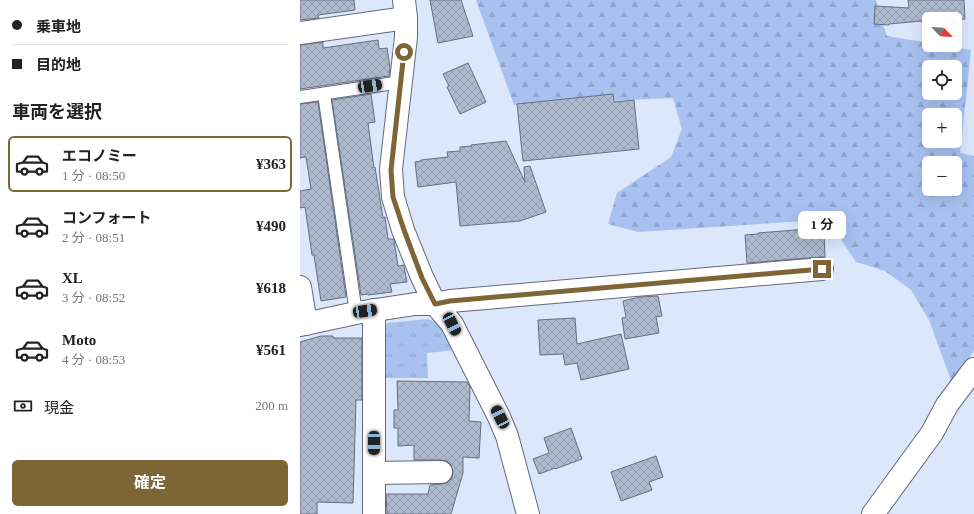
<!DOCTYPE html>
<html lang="ja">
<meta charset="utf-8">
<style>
:root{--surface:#fff;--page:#f6f6f6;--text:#222;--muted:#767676;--line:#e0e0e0;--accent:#7d6535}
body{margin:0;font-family:"Times New Roman","Noto Sans JP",serif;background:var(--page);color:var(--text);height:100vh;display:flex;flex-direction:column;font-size:15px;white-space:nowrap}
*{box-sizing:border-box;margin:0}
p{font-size:13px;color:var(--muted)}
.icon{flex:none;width:22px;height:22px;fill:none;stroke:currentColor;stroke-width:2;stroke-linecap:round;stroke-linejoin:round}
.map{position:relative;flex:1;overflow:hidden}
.details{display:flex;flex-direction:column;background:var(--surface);width:300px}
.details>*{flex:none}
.banner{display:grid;align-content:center;height:88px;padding:0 12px;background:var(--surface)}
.needle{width:26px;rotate:115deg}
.tools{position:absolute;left:622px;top:12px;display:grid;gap:8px}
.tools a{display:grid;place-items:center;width:40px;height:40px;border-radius:6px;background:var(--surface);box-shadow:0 4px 16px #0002;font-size:20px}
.end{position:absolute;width:18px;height:18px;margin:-9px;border:5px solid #7d6535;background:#fff;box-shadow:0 0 0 2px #fff}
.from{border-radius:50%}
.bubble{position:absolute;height:28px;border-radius:6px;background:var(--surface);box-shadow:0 4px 16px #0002;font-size:13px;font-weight:700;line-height:28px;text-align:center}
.car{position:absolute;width:12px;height:24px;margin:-12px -6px;border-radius:5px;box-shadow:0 0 3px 1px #0007;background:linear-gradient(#222 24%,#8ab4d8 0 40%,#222 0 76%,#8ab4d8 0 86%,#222 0)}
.banner b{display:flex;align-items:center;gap:14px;height:38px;font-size:15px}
.banner b+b{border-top:1px solid var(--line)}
.banner i{width:10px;height:10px;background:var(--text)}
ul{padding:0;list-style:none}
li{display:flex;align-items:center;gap:12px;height:56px;margin:0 8px 6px;padding:0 4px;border:2px solid transparent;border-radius:6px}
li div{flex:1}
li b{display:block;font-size:15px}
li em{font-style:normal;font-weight:700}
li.current{border-color:var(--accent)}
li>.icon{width:36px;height:36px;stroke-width:1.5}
h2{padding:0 12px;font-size:18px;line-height:48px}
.pay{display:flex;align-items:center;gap:10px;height:44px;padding:0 12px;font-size:15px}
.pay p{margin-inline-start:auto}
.cta{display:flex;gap:8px;margin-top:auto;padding:8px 12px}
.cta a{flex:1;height:46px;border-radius:6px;background:var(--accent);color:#fff;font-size:16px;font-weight:700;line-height:46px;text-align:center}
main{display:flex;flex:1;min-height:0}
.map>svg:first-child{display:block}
.forest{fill:url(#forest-firs);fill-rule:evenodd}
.park{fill:url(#park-tufts)}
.building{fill:url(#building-cross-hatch);stroke:#656f82}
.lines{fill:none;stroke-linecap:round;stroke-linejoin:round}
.service-casing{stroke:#606a7d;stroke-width:14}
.minor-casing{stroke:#606a7d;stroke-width:24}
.service{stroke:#fff;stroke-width:12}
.minor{stroke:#fff;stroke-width:22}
.route{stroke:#7d6535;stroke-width:5}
</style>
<main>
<section class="details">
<div class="banner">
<b><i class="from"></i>乗車地</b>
<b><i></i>目的地</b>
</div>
<h2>車両を選択</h2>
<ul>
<li class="current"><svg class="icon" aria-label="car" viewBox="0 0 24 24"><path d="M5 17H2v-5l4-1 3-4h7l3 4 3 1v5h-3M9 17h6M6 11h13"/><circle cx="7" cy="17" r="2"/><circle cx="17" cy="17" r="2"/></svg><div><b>エコノミー</b><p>1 分 · 08:50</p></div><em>¥363</em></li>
<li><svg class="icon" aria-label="car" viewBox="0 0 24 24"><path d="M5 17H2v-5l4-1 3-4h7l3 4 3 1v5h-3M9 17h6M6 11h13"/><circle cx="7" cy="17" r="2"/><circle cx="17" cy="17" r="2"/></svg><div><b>コンフォート</b><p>2 分 · 08:51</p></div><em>¥490</em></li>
<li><svg class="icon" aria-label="car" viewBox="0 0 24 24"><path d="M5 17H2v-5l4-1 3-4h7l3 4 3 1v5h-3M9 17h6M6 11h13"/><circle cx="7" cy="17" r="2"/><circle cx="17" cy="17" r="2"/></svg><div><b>XL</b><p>3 分 · 08:52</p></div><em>¥618</em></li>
<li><svg class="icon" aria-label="car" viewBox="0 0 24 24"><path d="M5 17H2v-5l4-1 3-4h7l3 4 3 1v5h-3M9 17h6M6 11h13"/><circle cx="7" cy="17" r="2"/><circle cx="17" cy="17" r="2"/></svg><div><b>Moto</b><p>4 分 · 08:53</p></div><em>¥561</em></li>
</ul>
<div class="pay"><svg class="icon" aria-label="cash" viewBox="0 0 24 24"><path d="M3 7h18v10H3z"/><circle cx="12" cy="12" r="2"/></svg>現金<p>200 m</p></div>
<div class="cta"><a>確定</a></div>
</section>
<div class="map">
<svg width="674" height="514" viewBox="0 0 674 514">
<defs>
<pattern id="forest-firs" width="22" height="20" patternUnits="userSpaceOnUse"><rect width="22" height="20" fill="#a8c1f1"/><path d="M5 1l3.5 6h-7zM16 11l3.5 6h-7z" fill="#90a6cf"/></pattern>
<pattern id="park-tufts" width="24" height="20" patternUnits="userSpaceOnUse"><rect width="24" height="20" fill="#a8c1f1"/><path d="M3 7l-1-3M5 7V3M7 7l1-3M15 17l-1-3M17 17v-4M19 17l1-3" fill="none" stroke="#90a6cf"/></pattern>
<pattern id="building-cross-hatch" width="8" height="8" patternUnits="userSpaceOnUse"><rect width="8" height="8" fill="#aeb9ce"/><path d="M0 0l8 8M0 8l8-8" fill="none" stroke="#959fb1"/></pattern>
</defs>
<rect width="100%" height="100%" fill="#dce7fc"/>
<!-- forest -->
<path class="forest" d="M176,0H576L577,7L587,36L629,43V45H643L671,50L660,153L674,156V351L652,383L629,320L611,290L585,271L556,262L538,235L535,219L338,232L308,224L317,193L371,157L382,129L373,98L214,105ZM629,67H655V93H629ZM629,115H655V141H629ZM629,163H655V189H629Z"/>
<!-- park -->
<path class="park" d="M128,319L144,326L155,350L127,353L128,378H81L82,334L87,323Z"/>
<!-- building -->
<g class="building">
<path d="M0,0H54L55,10L18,15L19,18L0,20Z"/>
<path d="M130,0H161L173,36L138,43Z"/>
<path d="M608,0H664L665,19L655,20V19H629V22L622,23V21L589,24V25L574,24L575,6L609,8Z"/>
<path d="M78,40L79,49L87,48L90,68L89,76L0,89V45L23,42V48Z"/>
<path d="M168,63L186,102L160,114L147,87L149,86L143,74Z"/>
<path d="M71,94L75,122L68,123L74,168L75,167L83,218L85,217L88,239H93L94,240L98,266L104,265V267L107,282L90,284L92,292L68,295V294L61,295L32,100Z"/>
<path d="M313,94L314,102L334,100L339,149L223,161L217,104Z"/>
<path d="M18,102L46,297L21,301L14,255H12L5,207L0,208V191L11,189L6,157L0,158V104Z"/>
<path d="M206,141L225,182L224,167L230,166L246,212L220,221L160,226L156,182L118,187L115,162L121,161V160L148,157L147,152L160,151V147L172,146L171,145Z"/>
<path d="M520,228V232H524L525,257H521L447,263L445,235L458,234V233Z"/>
<path d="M358,296L362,316L356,317L359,333L325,339L322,318L326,317L323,301L340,297Z"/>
<path d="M275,318L277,344L321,334L329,369L281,380L277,363L265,365L263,354L240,355L238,320Z"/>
<path d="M21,336H33V338H62V400H56L53,503L17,502V514H0V342Z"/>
<path d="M97,381L167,382L170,387L169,421L181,422L179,458L163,457V473L151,514H87L86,494H128L130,485L141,484L147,483L152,478L153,472L151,465L147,461L141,460H114V445L98,446V428H94V410H98Z"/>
<path d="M271,428L282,459L255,469V468L239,474L233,459L249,453L244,438Z"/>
<path d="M356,456L363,477L349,482L352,490L321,501L311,472Z"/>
</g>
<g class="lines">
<defs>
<g id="service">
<path d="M24,94L56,313"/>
<path d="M0,97L101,82"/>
</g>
<g id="minor">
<path d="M104,0L106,18V37L91,169L93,197L103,230L122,277L135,304L152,324L199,417L207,436L228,514"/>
<path d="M0,33L106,18"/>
<path d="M0,287L6,324"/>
<path d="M74,310V514"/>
<path d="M0,325L56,313L115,304H135L150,301L522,269"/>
<path d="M74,473L141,472"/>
<path d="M573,514L632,433L647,405L674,369"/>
</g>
</defs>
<!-- service casing -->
<use href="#service" class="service-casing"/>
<!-- minor casing -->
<use href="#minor" class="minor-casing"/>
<!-- service -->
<use href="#service" class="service"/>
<!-- minor -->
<use href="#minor" class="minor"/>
</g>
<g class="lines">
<!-- route -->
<path class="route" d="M104,52L91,170L93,197L104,230L122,278L135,304L150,301L522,269"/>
</g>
</svg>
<div class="tools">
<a><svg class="needle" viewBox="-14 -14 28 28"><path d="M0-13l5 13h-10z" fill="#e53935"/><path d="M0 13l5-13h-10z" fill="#767676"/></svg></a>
<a><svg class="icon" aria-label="locate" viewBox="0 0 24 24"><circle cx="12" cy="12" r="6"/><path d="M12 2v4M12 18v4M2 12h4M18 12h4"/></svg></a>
<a>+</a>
<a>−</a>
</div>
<i class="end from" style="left:104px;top:52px"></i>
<i class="end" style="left:522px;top:269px"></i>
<div class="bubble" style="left:498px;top:211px;width:48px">1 分</div>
<i class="car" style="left:70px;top:86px;rotate:81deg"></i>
<i class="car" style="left:65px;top:311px;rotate:82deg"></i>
<i class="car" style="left:152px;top:324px;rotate:153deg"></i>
<i class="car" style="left:200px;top:417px;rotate:333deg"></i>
<i class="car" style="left:74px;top:443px;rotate:180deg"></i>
</div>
</main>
